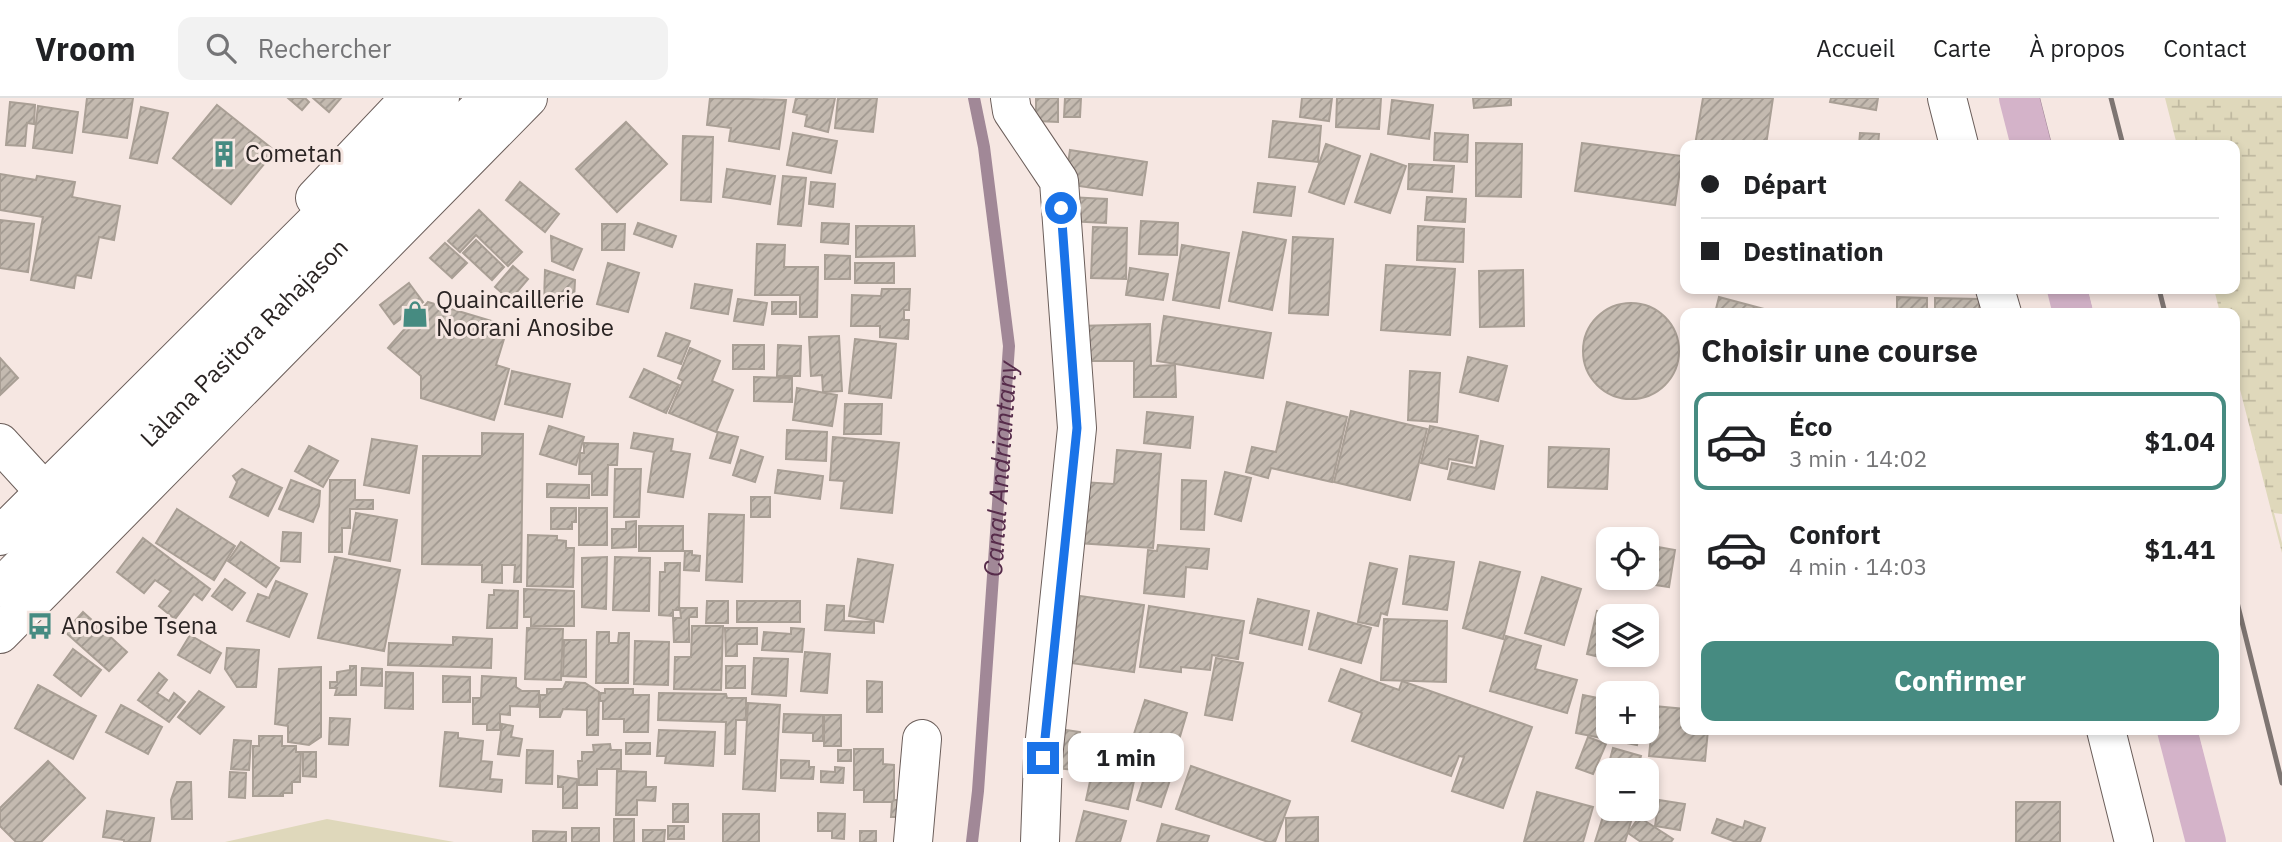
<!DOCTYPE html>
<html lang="fr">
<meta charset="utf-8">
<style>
:root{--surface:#fff;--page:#f2f2f2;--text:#202124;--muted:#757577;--line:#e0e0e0;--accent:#468b81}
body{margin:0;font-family:"IBM Plex Sans",sans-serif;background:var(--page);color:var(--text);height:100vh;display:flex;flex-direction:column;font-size:26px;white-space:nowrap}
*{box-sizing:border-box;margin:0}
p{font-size:23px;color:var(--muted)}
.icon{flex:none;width:38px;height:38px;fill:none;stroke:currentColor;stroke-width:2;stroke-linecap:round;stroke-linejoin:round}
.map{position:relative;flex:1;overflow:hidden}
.panel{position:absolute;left:1680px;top:210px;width:560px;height:427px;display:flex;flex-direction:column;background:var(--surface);border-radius:14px;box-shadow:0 4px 10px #0003}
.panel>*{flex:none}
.hud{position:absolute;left:1680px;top:42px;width:560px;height:154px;border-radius:14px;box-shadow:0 4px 10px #0003;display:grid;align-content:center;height:154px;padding:0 21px;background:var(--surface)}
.fabs{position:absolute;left:1596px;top:429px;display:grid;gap:14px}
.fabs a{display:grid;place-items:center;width:63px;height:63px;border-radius:14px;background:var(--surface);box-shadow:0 4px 10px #0003;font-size:35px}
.end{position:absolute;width:32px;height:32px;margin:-16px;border:9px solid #1a73e8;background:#fff;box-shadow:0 0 0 4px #fff}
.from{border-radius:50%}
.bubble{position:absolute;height:49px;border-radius:14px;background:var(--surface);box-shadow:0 4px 10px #0003;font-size:23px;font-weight:700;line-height:49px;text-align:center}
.hud b{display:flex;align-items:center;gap:24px;height:66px;font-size:26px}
.hud b+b{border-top:2px solid var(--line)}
.hud i{width:18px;height:18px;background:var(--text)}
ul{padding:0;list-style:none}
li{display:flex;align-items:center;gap:21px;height:98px;margin:0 14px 10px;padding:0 7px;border:4px solid transparent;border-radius:14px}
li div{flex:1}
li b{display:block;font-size:26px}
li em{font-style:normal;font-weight:700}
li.selected{border-color:var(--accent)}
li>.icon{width:63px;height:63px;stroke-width:1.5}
h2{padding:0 21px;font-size:32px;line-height:84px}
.cta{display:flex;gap:14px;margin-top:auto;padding:14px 21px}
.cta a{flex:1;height:80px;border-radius:14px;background:var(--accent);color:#fff;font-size:28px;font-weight:700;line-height:80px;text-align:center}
header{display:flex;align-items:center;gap:42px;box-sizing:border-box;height:98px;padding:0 35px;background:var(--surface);border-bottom:2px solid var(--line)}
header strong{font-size:33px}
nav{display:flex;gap:38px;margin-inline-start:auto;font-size:24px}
.search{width:490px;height:63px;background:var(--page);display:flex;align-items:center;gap:18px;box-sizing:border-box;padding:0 24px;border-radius:14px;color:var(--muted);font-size:26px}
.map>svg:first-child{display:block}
.wetland{fill:url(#wetland-marsh)}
.green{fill:#dfd8bb}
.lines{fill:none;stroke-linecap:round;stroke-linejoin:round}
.stream{stroke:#a18897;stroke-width:12}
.canal{stroke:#d4b3c9;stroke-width:40}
.building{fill:url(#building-hatch);stroke:#a99f95;stroke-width:2}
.minor-casing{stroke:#6b5e5a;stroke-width:40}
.major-casing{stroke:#6b5e5a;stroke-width:40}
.minor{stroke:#fff;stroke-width:38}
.major{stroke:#fff;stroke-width:38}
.rail{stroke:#7e7572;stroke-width:5}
.route{stroke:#1a73e8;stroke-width:9}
.labels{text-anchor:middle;stroke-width:6;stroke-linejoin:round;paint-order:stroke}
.poi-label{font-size:24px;fill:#2a2423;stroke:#f6e7e2;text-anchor:start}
.street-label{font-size:24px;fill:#2a2423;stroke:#f6e7e2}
.water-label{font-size:26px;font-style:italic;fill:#562b4a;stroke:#f6e7e2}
</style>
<header>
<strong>Vroom</strong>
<div class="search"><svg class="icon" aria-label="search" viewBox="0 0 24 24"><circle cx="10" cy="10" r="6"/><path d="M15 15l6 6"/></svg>Rechercher</div>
<nav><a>Accueil</a><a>Carte</a><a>À propos</a><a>Contact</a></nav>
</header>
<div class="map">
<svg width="2282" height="744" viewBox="0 0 2282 744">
<defs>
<pattern id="wetland-marsh" width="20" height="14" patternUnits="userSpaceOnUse" patternTransform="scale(1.75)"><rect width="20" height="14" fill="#dfd8bb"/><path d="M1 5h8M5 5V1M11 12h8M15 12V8" fill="none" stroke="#c0b9a0"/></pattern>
<pattern id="building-hatch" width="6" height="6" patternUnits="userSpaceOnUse" patternTransform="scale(1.75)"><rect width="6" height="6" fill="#c4bab0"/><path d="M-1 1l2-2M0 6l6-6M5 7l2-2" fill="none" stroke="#9f978f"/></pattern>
</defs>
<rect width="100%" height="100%" fill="#f6e7e2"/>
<!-- wetland -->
<path class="wetland" d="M2165,0H2282V416L2274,415L2282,445V455L2235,272V215H2220L2214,191H2235V47H2177Z"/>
<!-- green -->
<path class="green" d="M327,721L454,744H225Z"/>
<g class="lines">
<!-- stream -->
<g class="stream">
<path d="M2034,0L2046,47"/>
<path d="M2081,191L2087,215"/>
<path d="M2191,632L2219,744"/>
<path id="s1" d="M972,744L978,693L1009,248L984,49L974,0"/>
</g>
<!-- canal -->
<g class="canal">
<path d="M2019,0L2031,47"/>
<path d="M2067,191L2073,215"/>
<path d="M2177,632L2206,744"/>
</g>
</g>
<!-- building -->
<g class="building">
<path d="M87,0H133L127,40L83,34Z"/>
<path d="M288,0H305L309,4L302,12Z"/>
<path d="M313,0H341L329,14Z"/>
<path d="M710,0L786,2L779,51L729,43L731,30L707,27Z"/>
<path d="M796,0H835L828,34L805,28L807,17L793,14Z"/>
<path d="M838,0H877L873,34L835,30Z"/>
<path d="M1036,0H1058V24L1036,23Z"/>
<path d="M1065,0H1081L1080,19H1064Z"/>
<path d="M1302,0H1332L1329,23L1300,19Z"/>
<path d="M1337,0H1381L1379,31L1336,29Z"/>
<path d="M1473,0H1511V7L1474,10Z"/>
<path d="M1703,0H1773L1766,47H1695Z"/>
<path d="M1831,0H1878L1876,12L1830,4Z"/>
<path d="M1392,2L1433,7L1429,41L1388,36Z"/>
<path d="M10,4L35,7L34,26L27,25L25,48L6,47Z"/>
<path d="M217,7L275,53L231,106L173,60Z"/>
<path d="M38,8L78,14L72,55L33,50Z"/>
<path d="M141,9L168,15L157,65L130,60Z"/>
<path d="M1273,23L1321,28L1318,64L1269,59Z"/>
<path d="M626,24L667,66L617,114L576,71Z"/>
<path d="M793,35L837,43L831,75L787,67Z"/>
<path d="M1435,35L1468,37L1467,64L1434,62Z"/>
<path d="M1860,35L1879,36L1878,47H1859Z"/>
<path d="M683,38L713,39L711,104L681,102Z"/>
<path d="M1476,45L1522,46L1521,99L1476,98Z"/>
<path d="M1582,45L1682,58L1675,107L1575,93Z"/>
<path d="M1326,46L1360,58L1344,106L1309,94Z"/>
<path d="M1070,52L1147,64L1142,97L1065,86Z"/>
<path d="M1371,56L1406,68L1390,115L1355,104Z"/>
<path d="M1409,66L1454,68L1452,94L1408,91Z"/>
<path d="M727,71L775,78L770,106L723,99Z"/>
<path d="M0,76L36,82L37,78L75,84L72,99L120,108L114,142L99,139L91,180L76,177L74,190L31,182L43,119L0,112Z"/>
<path d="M783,78L806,80L801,128L778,126Z"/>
<path d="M520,84L559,116L545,134L506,102Z"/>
<path d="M811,84L835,86L833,109L809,106Z"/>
<path d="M1258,85L1295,89L1291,118L1254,114Z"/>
<path d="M1068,99L1107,101L1106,125L1067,123Z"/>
<path d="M1427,99L1466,101L1465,124L1425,122Z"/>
<path d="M479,112L522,154L508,168L476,137L460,154L448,143Z"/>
<path d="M0,122L34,126L28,174L0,170Z"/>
<path d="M1141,123L1178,125L1177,157L1139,156Z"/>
<path d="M638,125L676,138L672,149L634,136Z"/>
<path d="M822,125L849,126L848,146L821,144Z"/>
<path d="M602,126H625L624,152H602Z"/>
<path d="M856,128H914L915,158L856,159Z"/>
<path d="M1418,128L1464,131L1463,164L1417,162Z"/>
<path d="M1093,129L1127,130L1126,181L1091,180Z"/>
<path d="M1243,134L1286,142L1272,212L1229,203Z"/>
<path d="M551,138L582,151L573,172L552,163Z"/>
<path d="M1293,139L1333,141L1328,217L1289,215Z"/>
<path d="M476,142L504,169L492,182L463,155Z"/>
<path d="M445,145L467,165L452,180L430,160Z"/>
<path d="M757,146L785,147L784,169H818L817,219H800V197H755Z"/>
<path d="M1182,147L1229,155L1219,210L1173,202Z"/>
<path d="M825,157L850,158V181H825Z"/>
<path d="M608,165L639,175L628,214L597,206Z"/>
<rect x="855" y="165" width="39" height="20"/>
<path d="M1386,167L1455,171L1450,237L1381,232Z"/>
<path d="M513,168L528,181L510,202L495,189Z"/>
<path d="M1130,170L1168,176L1163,202L1126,197Z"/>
<path d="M545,172L575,182L574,203L544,202Z"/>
<path d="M1523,172L1524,228L1480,229L1479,173Z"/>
<path d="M409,185L423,204L394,226L380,207Z"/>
<path d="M695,186L732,192L728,216L691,210Z"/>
<path d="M882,191H910L909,212H904V222H909L908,241L880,239V228H851L852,197L881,198Z"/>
<path d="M1719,199L1764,211L1763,215H1715Z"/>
<path d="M1897,199L1927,200V215H1897Z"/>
<path d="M1935,200L1979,201V215H1935Z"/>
<path d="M738,201L767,205L763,227L734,223Z"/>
<path d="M428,204L508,228L496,267L509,271L494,322L421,300V278L388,250Z"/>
<rect x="772" y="204" width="24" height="12"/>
<circle cx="1631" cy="253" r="48"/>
<path d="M1164,218L1271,235L1263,280L1157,263Z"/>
<path d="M1150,226L1151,268L1175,267L1176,299H1134V263H1079L1078,228Z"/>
<path d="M666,235L690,243L681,266L658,258Z"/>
<path d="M839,238L842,293L823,294L822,277L811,278L809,239Z"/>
<path d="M855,241L896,246L891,300L849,295Z"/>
<rect x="733" y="247" width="31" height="24"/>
<path d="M778,247L801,248L800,278H777Z"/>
<path d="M690,250L720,263L712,283L733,292L716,334L669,315L683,283L678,280Z"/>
<path d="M1468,259L1507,268L1498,303L1460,294Z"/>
<path d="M0,260L18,280L0,297Z"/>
<path d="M644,271L679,287L666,315L630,299Z"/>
<path d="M512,273L570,286L562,319L505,306Z"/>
<path d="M1410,273L1440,275L1437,324L1408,322Z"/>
<path d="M754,279L792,280V304L754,303Z"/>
<path d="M797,290L837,297L832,328L793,322Z"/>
<path d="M1287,304L1347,319L1332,384L1271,370L1268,380L1246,374L1252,349L1276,354Z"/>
<path d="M845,306H882L881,336H844Z"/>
<path d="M1351,313L1427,331L1410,402L1334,384Z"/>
<path d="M1147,314L1193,319L1190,350L1144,345Z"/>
<path d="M549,328L584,339L576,367L540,356Z"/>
<path d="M1430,328L1478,338L1472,365L1449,361L1447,371L1421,365Z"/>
<path d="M787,332L827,334L826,363L786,361Z"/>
<path d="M718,334L738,339L730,365L710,360Z"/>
<path d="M482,335L523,336L521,484H514L515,467H502V485L482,484V467L422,466L423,358H482Z"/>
<path d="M634,335L673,341L671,353L690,356L683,399L648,394L654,354L631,350Z"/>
<path d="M833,339L899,345L892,415L841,410L844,383L830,382Z"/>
<path d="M372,341L417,348L409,395L364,387Z"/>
<path d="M1481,343L1503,348L1494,391L1448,381L1452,365L1476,370Z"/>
<path d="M584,345L618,346L617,367H608L607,397H592V376H579L580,355H584Z"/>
<path d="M309,348L338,363L323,389L295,373Z"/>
<path d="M1549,349L1609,351L1607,391L1548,389Z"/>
<path d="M741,352L763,359L755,384L733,377Z"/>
<path d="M1117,352L1161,356L1153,450L1077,445L1082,384L1114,386Z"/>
<path d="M242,371L282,390L268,418L230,399L237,384L233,378Z"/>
<path d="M615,371H641L639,419H614Z"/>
<path d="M778,372L823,378L820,401L775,395Z"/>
<path d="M1225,374L1251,380L1241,423L1215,416Z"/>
<path d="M291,382L320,393L319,408L313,424L279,411Z"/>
<path d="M330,382H355V402H373V411H350V430H342V454H329Z"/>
<path d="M1182,382L1206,383L1204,432L1181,431Z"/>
<path d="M547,386L589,387V400L547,399Z"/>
<rect x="751" y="399" width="19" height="20"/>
<path d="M551,410H576V424H572V431H551Z"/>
<rect x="579" y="410" width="28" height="37"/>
<path d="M177,411L235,448L214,482L156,445Z"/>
<path d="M356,415L397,422L390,463L349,456Z"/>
<path d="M709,416L744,417L742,484L706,482Z"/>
<path d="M636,423V449L612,450V431H626V424Z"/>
<rect x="639" y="428" width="44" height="25"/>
<path d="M283,434L301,435L300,464L281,463Z"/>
<path d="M528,437L557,438V442L566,443V450H574L573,489L527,488Z"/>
<path d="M143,440L210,491L202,502L194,496L175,521L159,508L171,493L155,482L144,495L117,474Z"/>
<path d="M1604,441H1608V479L1598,478Z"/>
<path d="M241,444L279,470L266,489L228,463Z"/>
<path d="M1158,447L1209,451L1207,471L1186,469L1184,499L1144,495L1148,452L1157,453Z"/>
<path d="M1647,447L1675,452L1669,489L1610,480H1647Z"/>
<path d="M685,453H692V457L700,458L699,473L684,472Z"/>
<path d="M1410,458L1454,464L1447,512L1403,506Z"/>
<path d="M335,459L400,472L384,553L318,540Z"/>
<path d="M607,459L606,511L582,509V460Z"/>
<path d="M615,459L650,460L649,513L613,512Z"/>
<path d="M858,461L893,467L883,524L849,518Z"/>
<path d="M1480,464L1520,474L1503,541L1463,530Z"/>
<path d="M665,465H680L679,512H673V518L659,517L660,474H665Z"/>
<path d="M1370,465L1397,471L1387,517L1381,515L1378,528L1358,524Z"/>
<path d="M1542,479L1581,491L1564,547L1525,535Z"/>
<path d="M225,481L245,495L232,512L212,498Z"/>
<path d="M276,483L307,496L289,539L247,523L258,496L269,500Z"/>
<path d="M524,491L574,493V528H531V519H524Z"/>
<path d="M494,492L518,493L517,530H487L489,497H494Z"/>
<path d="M1080,498L1144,507L1134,574L1071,565Z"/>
<path d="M1258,501L1309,513L1302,547L1250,535Z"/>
<path d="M707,503H728V525H706Z"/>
<rect x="737" y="503" width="63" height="21"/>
<path d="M827,507L844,508V523L874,524V535L825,532Z"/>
<path d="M1149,508L1244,523L1238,561L1212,557L1210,572L1181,569V574L1140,569Z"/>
<path d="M680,510H697V519H689V544H674L673,520H681Z"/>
<path d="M1597,513L1619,518H1608V556H1636L1633,567L1587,556Z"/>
<path d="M83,514L127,554L109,573L65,534Z"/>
<path d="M1318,515L1371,530L1361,565L1309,551Z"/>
<path d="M1384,521L1447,523L1446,584L1381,582Z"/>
<path d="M692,528H723L721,592L674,591L675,559H691Z"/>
<path d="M527,530L563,531L561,582L525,581Z"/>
<path d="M725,530H757V546H737V558H726Z"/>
<path d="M791,530L804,531L802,554L762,552L764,534L791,536Z"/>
<path d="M597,534H609V545H618L619,535H629L628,585H596Z"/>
<path d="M190,537L221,555L210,575L178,557Z"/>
<path d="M1506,538L1541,548L1535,571L1577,582L1567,615L1490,593Z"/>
<path d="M453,539L492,541L491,570L388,567L389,545L453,547Z"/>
<path d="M564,542H586V579L563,578Z"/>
<path d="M635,543L669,544L668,587L634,586Z"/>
<path d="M227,550L259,552L256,589H237L225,571Z"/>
<path d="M73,551L101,572L81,598L54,577Z"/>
<path d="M805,554L830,556L827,595L801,593Z"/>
<path d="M754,560L788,561L786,598L752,596Z"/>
<path d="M1216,560L1243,565L1232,622L1205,617Z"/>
<path d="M350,568H356V597H335L337,590H330V584H337V574L350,572Z"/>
<rect x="726" y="568" width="19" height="22"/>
<path d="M321,569V639L309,647L288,644V628L275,626L279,571Z"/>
<path d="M362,570L382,571V588L361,587Z"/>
<path d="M1341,571L1399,592L1402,583L1532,629L1503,710L1452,693L1464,659L1459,658L1451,678L1352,643L1362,615L1329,603Z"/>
<path d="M386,574L413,575V611L385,610Z"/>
<path d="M159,575L167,582L157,595L169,603L174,595L185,604L169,624L138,602Z"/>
<path d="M443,578L470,579V604H443Z"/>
<path d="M482,578L516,580V589L522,593H539V609L510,608V617L500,616V632H487V626H473V600H481Z"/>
<path d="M867,583L882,584V614H867Z"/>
<path d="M566,584L585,585L599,594L598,637H587V612L563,611L560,619H540V597H547V591H563Z"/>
<path d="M38,587L96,618L73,661L15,630Z"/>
<path d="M605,591H633V597H649L648,634H624V621H603V603H600V595H605Z"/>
<path d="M199,593L224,609L200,636L178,619Z"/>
<path d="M659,595L726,596L727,600H746V622H736L735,656H725L726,624L658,622Z"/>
<path d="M1583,597L1608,602V634H1640L1637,647L1576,635Z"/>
<path d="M1145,602L1187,615L1176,652L1133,639Z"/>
<path d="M748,605L780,607L775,693L743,691Z"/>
<path d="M121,607L162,629L148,656L106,634Z"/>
<path d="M1654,608L1685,611V632H1708L1705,663L1649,658Z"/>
<path d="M784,616L823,617V643H813V635L783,634Z"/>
<rect x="824" y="617" width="17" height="31"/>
<path d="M330,620L350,621L348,647L329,646Z"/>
<path d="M502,626L513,628L511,639L522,641L519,658L498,656Z"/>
<path d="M1053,630L1080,634L1074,672L1047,669Z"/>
<path d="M659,632L715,634L713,668L665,665L666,658H657Z"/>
<path d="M445,634L458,635V640L483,643L481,663L492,664L490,681L502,682L501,694L440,688Z"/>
<path d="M259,638H282V648H296V654H301L300,684H292V695H283V698H253V648H259Z"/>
<path d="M1588,639L1606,646L1593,676L1576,670Z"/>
<path d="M234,642L251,643L249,672L231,671Z"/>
<rect x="626" y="645" width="24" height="11"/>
<path d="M610,646L611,652H621V671H597V687H579L578,663H582V654H594L593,647Z"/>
<path d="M1613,650L1641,658L1637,672H1608V692L1602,691Z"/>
<path d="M854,651H883V666L894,667V702H901V719H891L892,704H864V692H854Z"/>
<path d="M527,652L553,653L552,686L526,685Z"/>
<rect x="838" y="652" width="13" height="11"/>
<path d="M303,654H316V679L303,678Z"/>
<path d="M1096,656L1138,664L1128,711L1086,702Z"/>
<path d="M1152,656L1176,664L1161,709L1137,702Z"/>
<path d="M781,662L809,663V669H814L813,681L781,680Z"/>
<path d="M48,663L85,700L41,744H16L0,728V710Z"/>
<path d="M1191,668L1290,703L1275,744H1268L1176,711Z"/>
<path d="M835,669L844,670L843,685L821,684V673L835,674Z"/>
<path d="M617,673L646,674V689H656L655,703L637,702V717H616Z"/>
<path d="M230,674L246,675L245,700L229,699Z"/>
<path d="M558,678L577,681V710H563V689H558Z"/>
<path d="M177,684H191L192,721H172L171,702Z"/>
<path d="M1537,694L1593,709L1583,744H1524Z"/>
<path d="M1659,702L1685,706L1680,732L1655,728Z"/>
<rect x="2016" y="704" width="44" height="40"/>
<rect x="673" y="706" width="15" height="18"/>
<path d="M1607,706L1608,710L1634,713L1625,744H1595Z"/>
<path d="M107,713L154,720L150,744H124V742L103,739Z"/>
<path d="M1084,713L1126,723L1120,744H1076Z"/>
<path d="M818,715L845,716L844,741L832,740V733H818Z"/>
<rect x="723" y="716" width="36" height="28"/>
<path d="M1318,719V744H1286V720Z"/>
<path d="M1639,719L1673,741L1671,744H1641L1628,735Z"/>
<rect x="614" y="721" width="20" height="23"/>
<path d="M1717,721L1743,730L1745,723L1765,730L1760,744H1736L1712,735Z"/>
<path d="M1162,726L1209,738L1207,744H1157Z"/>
<rect x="668" y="728" width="16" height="13"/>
<rect x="572" y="730" width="27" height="14"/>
<path d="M643,732H665L664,744H643Z"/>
<path d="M533,733L566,734V744H533Z"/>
<rect x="860" y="733" width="16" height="11"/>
</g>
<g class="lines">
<defs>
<g id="minor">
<path d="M1010,0L1012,13L1059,83L1077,330L1043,660L1040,744"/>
<path d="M1947,0L1959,47"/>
<path d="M315,100L410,0"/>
<path d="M1995,191L2002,215"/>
<path d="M0,345L33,381"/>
<path d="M0,536L528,0"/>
<path d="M2106,632L2134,744"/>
<path d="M913,744L922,641"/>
</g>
<g id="major">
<path d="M0,438L440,0"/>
<path id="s2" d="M0,490L489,0"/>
</g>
</defs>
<!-- minor casing -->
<use href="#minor" class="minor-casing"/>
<!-- major casing -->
<use href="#major" class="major-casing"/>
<!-- minor -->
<use href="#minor" class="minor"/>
<!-- major -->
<use href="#major" class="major"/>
<!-- rail -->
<g class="rail">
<path d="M2111,0L2123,47"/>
<path d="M2159,191L2165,215"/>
<path d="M2235,496L2282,685"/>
</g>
</g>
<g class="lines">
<!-- route -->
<path class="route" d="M1043,660L1077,330L1061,110"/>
</g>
<!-- icons -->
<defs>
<symbol id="building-bare" viewBox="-9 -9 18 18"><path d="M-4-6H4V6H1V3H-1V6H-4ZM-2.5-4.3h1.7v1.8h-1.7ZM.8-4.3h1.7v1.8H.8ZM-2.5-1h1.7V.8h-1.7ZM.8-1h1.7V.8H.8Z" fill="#468b81" stroke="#f6e7e2" stroke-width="2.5" paint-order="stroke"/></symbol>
<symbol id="shop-bare" viewBox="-9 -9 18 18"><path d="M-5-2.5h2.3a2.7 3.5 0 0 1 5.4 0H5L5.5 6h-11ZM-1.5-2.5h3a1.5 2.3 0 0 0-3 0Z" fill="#468b81" stroke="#f6e7e2" stroke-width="2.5" paint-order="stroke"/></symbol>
<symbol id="bus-bare" viewBox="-9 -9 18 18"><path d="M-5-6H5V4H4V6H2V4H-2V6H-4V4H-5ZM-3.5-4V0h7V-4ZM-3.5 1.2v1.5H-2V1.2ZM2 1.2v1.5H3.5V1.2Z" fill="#468b81" stroke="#f6e7e2" stroke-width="2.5" paint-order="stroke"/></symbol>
</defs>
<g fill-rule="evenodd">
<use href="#building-bare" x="205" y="37" width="38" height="38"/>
<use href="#shop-bare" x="396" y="197" width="38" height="38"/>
<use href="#bus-bare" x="21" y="509" width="38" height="38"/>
</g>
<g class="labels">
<!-- poi labels -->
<g class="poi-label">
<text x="245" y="64">Cometan</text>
<text x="436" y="210">Quaincaillerie<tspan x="436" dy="28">Noorani Anosibe</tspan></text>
<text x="61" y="536">Anosibe Tsena</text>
</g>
<!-- street labels -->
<g class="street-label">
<text dy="8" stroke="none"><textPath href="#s2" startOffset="346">Làlana Pasitora Rahajason</textPath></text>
</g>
<!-- water labels -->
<g class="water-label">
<text dy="9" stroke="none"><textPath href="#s1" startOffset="374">Canal Andriantany</textPath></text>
</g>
</g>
</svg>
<div class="fabs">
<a><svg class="icon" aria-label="locate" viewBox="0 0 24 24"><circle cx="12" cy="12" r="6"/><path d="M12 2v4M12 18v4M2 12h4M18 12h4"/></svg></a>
<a><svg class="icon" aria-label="layers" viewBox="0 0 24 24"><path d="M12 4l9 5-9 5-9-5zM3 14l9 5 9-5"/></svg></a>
<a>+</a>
<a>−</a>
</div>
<i class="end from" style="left:1061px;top:110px"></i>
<i class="end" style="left:1043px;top:660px"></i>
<div class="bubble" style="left:1068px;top:635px;width:116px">1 min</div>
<div class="hud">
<b><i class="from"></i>Départ</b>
<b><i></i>Destination</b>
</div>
<section class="panel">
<h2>Choisir une course</h2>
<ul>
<li class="selected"><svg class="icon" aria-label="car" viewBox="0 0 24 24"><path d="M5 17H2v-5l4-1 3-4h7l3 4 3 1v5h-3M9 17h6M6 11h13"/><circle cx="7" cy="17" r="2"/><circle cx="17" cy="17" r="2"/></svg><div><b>Éco</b><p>3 min · 14:02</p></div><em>$1.04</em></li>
<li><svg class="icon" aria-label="car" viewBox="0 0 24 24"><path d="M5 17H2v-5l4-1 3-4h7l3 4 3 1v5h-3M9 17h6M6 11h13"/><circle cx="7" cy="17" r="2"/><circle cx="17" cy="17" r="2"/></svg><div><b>Confort</b><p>4 min · 14:03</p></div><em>$1.41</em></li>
</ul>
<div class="cta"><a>Confirmer</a></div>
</section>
</div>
